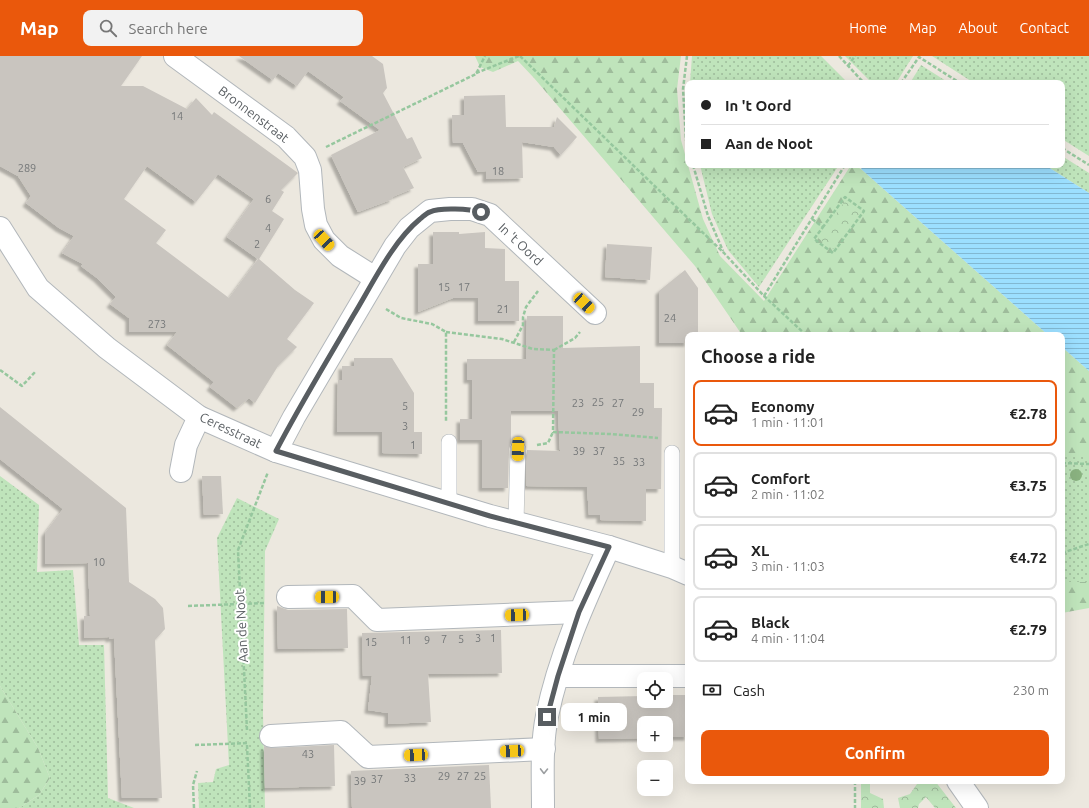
<!DOCTYPE html>
<meta charset="utf-8">
<style>
:root{--surface:#fff;--page:#f2f2f2;--text:#222;--muted:#767676;--line:#e0e0e0;--accent:#ea580c}
body{margin:0;font-family:Ubuntu,sans-serif;background:var(--page);color:var(--text);height:100vh;display:flex;flex-direction:column;font-size:15px;white-space:nowrap}
*{box-sizing:border-box;margin:0}
p{font-size:13px;color:var(--muted)}
.icon{flex:none;width:22px;height:22px;fill:none;stroke:currentColor;stroke-width:2;stroke-linecap:round;stroke-linejoin:round}
.map{position:relative;flex:1;overflow:hidden}
.panel{position:absolute;left:685px;top:276px;width:380px;height:452px;display:flex;flex-direction:column;background:var(--surface);border-radius:8px;box-shadow:0 4px 16px #0002}
.panel>*{flex:none}
.top-card{position:absolute;left:685px;top:24px;width:380px;height:88px;border-radius:8px;box-shadow:0 4px 16px #0002;display:grid;align-content:center;height:88px;padding:0 16px;background:var(--surface)}
.tools{position:absolute;left:637px;top:616px;display:grid;gap:8px}
.tools a{display:grid;place-items:center;width:36px;height:36px;border-radius:8px;background:var(--surface);box-shadow:0 4px 16px #0002;font-size:20px}
.end{position:absolute;width:18px;height:18px;margin:-9px;border:5px solid #585d61;background:#fff;box-shadow:0 0 0 2px #fff}
.from{border-radius:50%}
.bubble{position:absolute;height:28px;border-radius:8px;background:var(--surface);box-shadow:0 4px 16px #0002;font-size:13px;font-weight:700;line-height:28px;text-align:center}
.car{position:absolute;width:12px;height:24px;margin:-12px -6px;border-radius:5px;box-shadow:0 0 3px 1px #0007;background:linear-gradient(#f5c518 24%,#345 0 40%,#f5c518 0 76%,#345 0 86%,#f5c518 0)}
.top-card b{display:flex;align-items:center;gap:14px;height:38px;font-size:15px}
.top-card b+b{border-top:1px solid var(--line)}
.top-card i{width:10px;height:10px;background:var(--text)}
ul{padding:0;list-style:none}
li{display:flex;align-items:center;gap:12px;height:66px;margin:0 8px 6px;padding:0 8px;border:2px solid var(--line);border-radius:8px}
li div{flex:1}
li b{display:block;font-size:15px}
li em{font-style:normal;font-weight:700}
li.active{border-color:var(--accent)}
li>.icon{width:36px;height:36px;stroke-width:1.5}
h2{padding:0 16px;font-size:18px;line-height:48px}
.pay{display:flex;align-items:center;gap:10px;height:44px;padding:0 16px;font-size:15px}
.pay p{margin-inline-start:auto}
.action{display:flex;gap:8px;margin-top:auto;padding:8px 16px}
.action a{flex:1;height:46px;border-radius:8px;background:var(--accent);color:#fff;font-size:16px;font-weight:700;line-height:46px;text-align:center}
header{display:flex;align-items:center;gap:24px;box-sizing:border-box;height:56px;padding:0 20px;background:var(--accent);color:#fff}
header strong{font-size:19px}
nav{display:flex;gap:22px;margin-inline-start:auto;font-size:14px}
.search{width:280px;height:36px;background:var(--page);display:flex;align-items:center;gap:10px;box-sizing:border-box;padding:0 14px;border-radius:8px;color:var(--muted);font-size:15px}
.map>svg:first-child{display:block}
.grass{fill:url(#grass-dots)}
.forest{fill:url(#forest-firs)}
.park{fill:url(#park-crowns)}
.water{fill:url(#water-rules)}
.building{fill:#c9c5bf;fill-rule:evenodd;filter:url(#shadow)}
.lines{fill:none;stroke-linecap:round;stroke-linejoin:round}
.service-casing{stroke:#b2b7bb;stroke-width:16}
.minor-casing{stroke:#b2b7bb;stroke-width:24}
.path{stroke:#96c79e;stroke-width:2.5;stroke-dasharray:4 2;stroke-linecap:butt}
.service{stroke:#fff;stroke-width:15}
.minor{stroke:#fff;stroke-width:22}
.tree{fill:#8ab280}
.oneway{stroke:#9b9ea0}
.route{stroke:#585d61;stroke-width:5}
.labels{text-anchor:middle;stroke-width:4;stroke-linejoin:round;paint-order:stroke}
.number-label{font-size:11px;fill:#747778}
.street-label{font-size:13px;fill:#585d61;stroke:#fff}
</style>
<header>
<strong>Map</strong>
<div class="search"><svg class="icon" aria-label="search" viewBox="0 0 24 24"><circle cx="10" cy="10" r="6"/><path d="M15 15l6 6"/></svg>Search here</div>
<nav><a>Home</a><a>Map</a><a>About</a><a>Contact</a></nav>
</header>
<div class="map">
<svg width="1089" height="752" viewBox="0 0 1089 752">
<defs>
<pattern id="grass-dots" width="8" height="8" patternUnits="userSpaceOnUse"><rect width="8" height="8" fill="#bfe4bb"/><path d="M2 2h.1M6 6h.1" fill="none" stroke="#9ebc9b" stroke-width="1.8" stroke-linecap="round"/></pattern>
<pattern id="forest-firs" width="22" height="20" patternUnits="userSpaceOnUse"><rect width="22" height="20" fill="#bfe4bb"/><path d="M5 1l3.5 6h-7zM16 11l3.5 6h-7z" fill="#9ebc9b"/></pattern>
<pattern id="park-crowns" width="20" height="18" patternUnits="userSpaceOnUse"><rect width="20" height="18" fill="#bfe4bb"/><path d="M2 6a3 3 0 1 1 6 0M12 15a3 3 0 1 1 6 0" fill="none" stroke="#9ebc9b"/></pattern>
<pattern id="water-rules" width="6" height="5" patternUnits="userSpaceOnUse"><rect width="6" height="5" fill="#9cdfff"/><path d="M0 2.5h6" fill="none" stroke="#82b8d2"/></pattern>
<filter id="shadow"><feDropShadow dx="-3.5" dy="3.5" stdDeviation="1" flood-color="#0004"/></filter>
</defs>
<rect width="100%" height="100%" fill="#ece8df"/>
<!-- grass -->
<g class="grass">
<path d="M692,0H821L848,27H690Z"/>
<path d="M845,0H913L896,27H872Z"/>
<path d="M932,0H1089V100L1062,83V27H974Z"/>
<path d="M921,9L949,27H910Z"/>
<path d="M1062,100L1089,117V137L1045,109H1062Z"/>
<path d="M700,109H839L759,231L728,194L712,158Z"/>
<rect x="1062" y="400" width="27" height="126"/>
<path d="M0,420L39,449L37,516L73,514L79,589H104L108,742L134,752H19L39,739L50,722L38,692L0,630Z"/>
<path d="M237,442L279,463L265,495L263,657L265,752H199L198,727L213,726L216,713L229,709L217,482Z"/>
</g>
<!-- forest -->
<g class="forest">
<path d="M475,0H681L677,33L681,84L703,163L720,200L764,245L851,109H854L861,113L1048,279H742L695,210L534,22L518,5L493,16L480,11Z"/>
<path d="M1062,291L1089,315V400H1062Z"/>
<path d="M1062,526H1089V552L1062,557Z"/>
<path d="M0,630L38,692L50,722L39,739L19,752H0Z"/>
</g>
<!-- park -->
<g class="park">
<path d="M846,144L861,156L833,193L818,182Z"/>
<path d="M861,725H870V737L883,743L884,752H861Z"/>
<path d="M915,725H935L956,752H935L926,741L919,748L918,752H900L898,742L910,738L917,728Z"/>
</g>
<!-- water -->
<path class="water" d="M864,109H1045L1089,137V315L1062,291V279H1048L861,113Z"/>
<!-- building -->
<g class="building">
<path d="M0,0H142L121,30H143L187,53L196,42L212,59L214,56L298,117L281,134L284,136L272,155L284,163L259,203L295,234L314,247L287,283L297,291L278,310L255,347L249,342L237,352L210,331L214,326L167,289L177,276H129V262L110,248L116,241L97,222L81,210L83,208L62,197L74,180L59,172L26,147L31,140L18,120L0,110ZM147,110L196,146L218,118L254,143L227,181L258,203L229,242L156,187L166,174L124,143Z"/>
<path d="M239,0H372L383,8L387,32L383,37L407,83L412,81L422,102L403,111L414,132L392,141L393,143L358,156L331,99L380,74L340,45L344,41L308,15L297,30L278,17L273,24Z"/>
<path d="M505,39L506,71H554L557,61L577,81L561,99L554,91L522,86L523,122L486,123V115L478,116L463,87H453L452,59H464V40Z"/>
<path d="M433,176H459V178L485,176V192L505,193V225H519V265H478V242H453L418,256V208H433Z"/>
<path d="M607,188L652,191L650,224L605,221Z"/>
<path d="M685,214L698,232V279H688V287H659V235Z"/>
<path d="M527,260H563V292L640,290V327H654V352H662L661,433H646V465L600,464V459H589L587,431L526,430L527,394L560,395L558,355H511V387L509,393L508,432H482V384H460V363H472V324H467V303H526Z"/>
<path d="M354,302H392L414,337V376H422V398L382,397V376H337L338,324H342V310H354Z"/>
<path d="M0,351L126,452L129,526L155,543L163,552L165,573L155,584L162,742H122L114,582L109,583V581L84,582V560H90L88,507L45,508V477L63,453L0,403Z"/>
<path d="M202,420H221L223,458L204,459Z"/>
<path d="M277,550L288,554L347,553L348,592L278,593Z"/>
<path d="M501,574L502,617L428,618L431,666L388,668V657L368,654L372,620H363L362,577Z"/>
<path d="M666,639H688V681H666V667H644V682L599,683L598,641L644,640V645H666Z"/>
<path d="M334,689L335,730L265,732L264,690L272,692Z"/>
<path d="M489,709L491,752H352L351,715Z"/>
</g>
<g class="lines">
<defs>
<g id="service">
<path d="M449,447V386"/>
<path d="M516,466L518,393"/>
<path d="M672,511V397"/>
</g>
<g id="minor">
<path d="M175,0L286,81L305,101L310,114L313,153L316,169L324,184L340,200L375,222"/>
<path d="M0,172L38,232L107,292L199,361L276,395L490,460L609,491L672,511L688,518"/>
<path d="M276,395L294,361L395,190L409,172L430,155L450,153H472L490,159L595,257"/>
<path d="M181,415L186,389L199,361"/>
<path d="M288,541L353,540L377,564L579,556"/>
<path d="M558,620H688"/>
<path d="M271,680L341,676L368,701L544,693"/>
<path d="M958,725L977,752"/>
<path d="M543,752C543,722 541,690 547,660C559,601 584,546 609,491"/>
</g>
</defs>
<!-- service casing -->
<use href="#service" class="service-casing"/>
<!-- minor casing -->
<use href="#minor" class="minor-casing"/>
<!-- path -->
<g class="path">
<path d="M520,0L724,197L764,240L806,279"/>
<path d="M687,0L683,33L686,84L688,90"/>
<path d="M839,0L864,27"/>
<path d="M848,10L855,0"/>
<path d="M476,17L519,0"/>
<path d="M901,27L919,1L960,27"/>
<path d="M326,91L476,18L485,0"/>
<path d="M1062,92L1089,109"/>
<path d="M693,109L708,160L723,195"/>
<path d="M812,163L823,171L814,183L833,197L864,155L845,141L823,171"/>
<path d="M764,240L845,109"/>
<path d="M386,253L401,262L432,268L446,276V365"/>
<path d="M446,276L502,283L533,293L554,294L553,376L610,378L658,382"/>
<path d="M514,286L523,269V261L526,251L538,235"/>
<path d="M554,294L575,282L580,276"/>
<path d="M0,314L22,330L36,315"/>
<path d="M537,389L548,387L553,376"/>
<path d="M1062,407L1089,408"/>
<path d="M1062,497L1089,488"/>
<path d="M188,550L265,547"/>
<path d="M247,674L238,494L268,416"/>
<path d="M195,689L249,687"/>
<path d="M247,689L250,752"/>
<path d="M855,725V752"/>
<path d="M194,752L193,729L197,715"/>
</g>
<!-- service -->
<use href="#service" class="service"/>
<!-- minor -->
<use href="#minor" class="minor"/>
</g>
<!-- trees -->
<circle class="tree" cx="1076" cy="419" r="6"/>
<!-- one-way arrows -->
<defs><path id="oneway-chevron" d="M-2-3.5L2.5 0L-2 3.5" fill="none" stroke-width="1.6" stroke-linecap="round" stroke-linejoin="round"/></defs>
<use class="oneway" href="#oneway-chevron" transform="translate(544 715) rotate(91)"/>
<g class="lines">
<!-- route -->
<path class="route" d="M481,156C470,153 440,151 430,156C426,157 423,161 420,163C392,186 372,229 353,260C327,305 300,349 276,395L490,460L609,491L579,556L558,620L547,661"/>
</g>
<g class="labels">
<!-- number labels -->
<g class="number-label">
<text x="177" y="64">14</text>
<text x="27" y="116">289</text>
<text x="498" y="119">18</text>
<text x="268" y="147">6</text>
<text x="268" y="176">4</text>
<text x="257" y="192">2</text>
<text x="444" y="235">15</text>
<text x="464" y="235">17</text>
<text x="503" y="257">21</text>
<text x="670" y="266">24</text>
<text x="157" y="272">273</text>
<text x="598" y="350">25</text>
<text x="578" y="351">23</text>
<text x="618" y="351">27</text>
<text x="405" y="354">5</text>
<text x="638" y="360">29</text>
<text x="405" y="374">3</text>
<text x="413" y="393">1</text>
<text x="579" y="399">39</text>
<text x="599" y="399">37</text>
<text x="619" y="409">35</text>
<text x="639" y="410">33</text>
<text x="99" y="510">10</text>
<text x="478" y="586">3</text>
<text x="493" y="586">1</text>
<text x="444" y="587">7</text>
<text x="461" y="587">5</text>
<text x="406" y="588">11</text>
<text x="427" y="588">9</text>
<text x="371" y="590">15</text>
<text x="308" y="702">43</text>
<text x="444" y="724">29</text>
<text x="463" y="724">27</text>
<text x="480" y="724">25</text>
<text x="410" y="726">33</text>
<text x="377" y="727">37</text>
<text x="360" y="729">39</text>
</g>
<!-- street labels -->
<g class="street-label">
<text transform="translate(254 58) rotate(37)" y="5">Bronnenstraat</text>
<text transform="translate(521 188) rotate(43)" y="5">In 't Oord</text>
<text transform="translate(231 374) rotate(25)" y="5">Ceresstraat</text>
<text transform="translate(241 570) rotate(-93)" y="5">Aan de Noot</text>
</g>
</g>
</svg>
<div class="tools">
<a><svg class="icon" aria-label="locate" viewBox="0 0 24 24"><circle cx="12" cy="12" r="6"/><path d="M12 2v4M12 18v4M2 12h4M18 12h4"/></svg></a>
<a>+</a>
<a>−</a>
</div>
<i class="end from" style="left:481px;top:156px"></i>
<i class="end" style="left:547px;top:661px"></i>
<div class="bubble" style="left:561px;top:647px;width:66px">1 min</div>
<i class="car" style="left:324px;top:184px;rotate:137deg"></i>
<i class="car" style="left:584px;top:247px;rotate:133deg"></i>
<i class="car" style="left:518px;top:393px;rotate:182deg"></i>
<i class="car" style="left:327px;top:541px;rotate:269deg"></i>
<i class="car" style="left:517px;top:559px;rotate:268deg"></i>
<i class="car" style="left:512px;top:695px;rotate:267deg"></i>
<i class="car" style="left:416px;top:699px;rotate:267deg"></i>
<div class="top-card">
<b><i class="from"></i>In 't Oord</b>
<b><i></i>Aan de Noot</b>
</div>
<section class="panel">
<h2>Choose a ride</h2>
<ul>
<li class="active"><svg class="icon" aria-label="car" viewBox="0 0 24 24"><path d="M5 17H2v-5l4-1 3-4h7l3 4 3 1v5h-3M9 17h6M6 11h13"/><circle cx="7" cy="17" r="2"/><circle cx="17" cy="17" r="2"/></svg><div><b>Economy</b><p>1 min · 11:01</p></div><em>€2.78</em></li>
<li><svg class="icon" aria-label="car" viewBox="0 0 24 24"><path d="M5 17H2v-5l4-1 3-4h7l3 4 3 1v5h-3M9 17h6M6 11h13"/><circle cx="7" cy="17" r="2"/><circle cx="17" cy="17" r="2"/></svg><div><b>Comfort</b><p>2 min · 11:02</p></div><em>€3.75</em></li>
<li><svg class="icon" aria-label="car" viewBox="0 0 24 24"><path d="M5 17H2v-5l4-1 3-4h7l3 4 3 1v5h-3M9 17h6M6 11h13"/><circle cx="7" cy="17" r="2"/><circle cx="17" cy="17" r="2"/></svg><div><b>XL</b><p>3 min · 11:03</p></div><em>€4.72</em></li>
<li><svg class="icon" aria-label="car" viewBox="0 0 24 24"><path d="M5 17H2v-5l4-1 3-4h7l3 4 3 1v5h-3M9 17h6M6 11h13"/><circle cx="7" cy="17" r="2"/><circle cx="17" cy="17" r="2"/></svg><div><b>Black</b><p>4 min · 11:04</p></div><em>€2.79</em></li>
</ul>
<div class="pay"><svg class="icon" aria-label="cash" viewBox="0 0 24 24"><path d="M3 7h18v10H3z"/><circle cx="12" cy="12" r="2"/></svg>Cash<p>230 m</p></div>
<div class="action"><a>Confirm</a></div>
</section>
</div>
